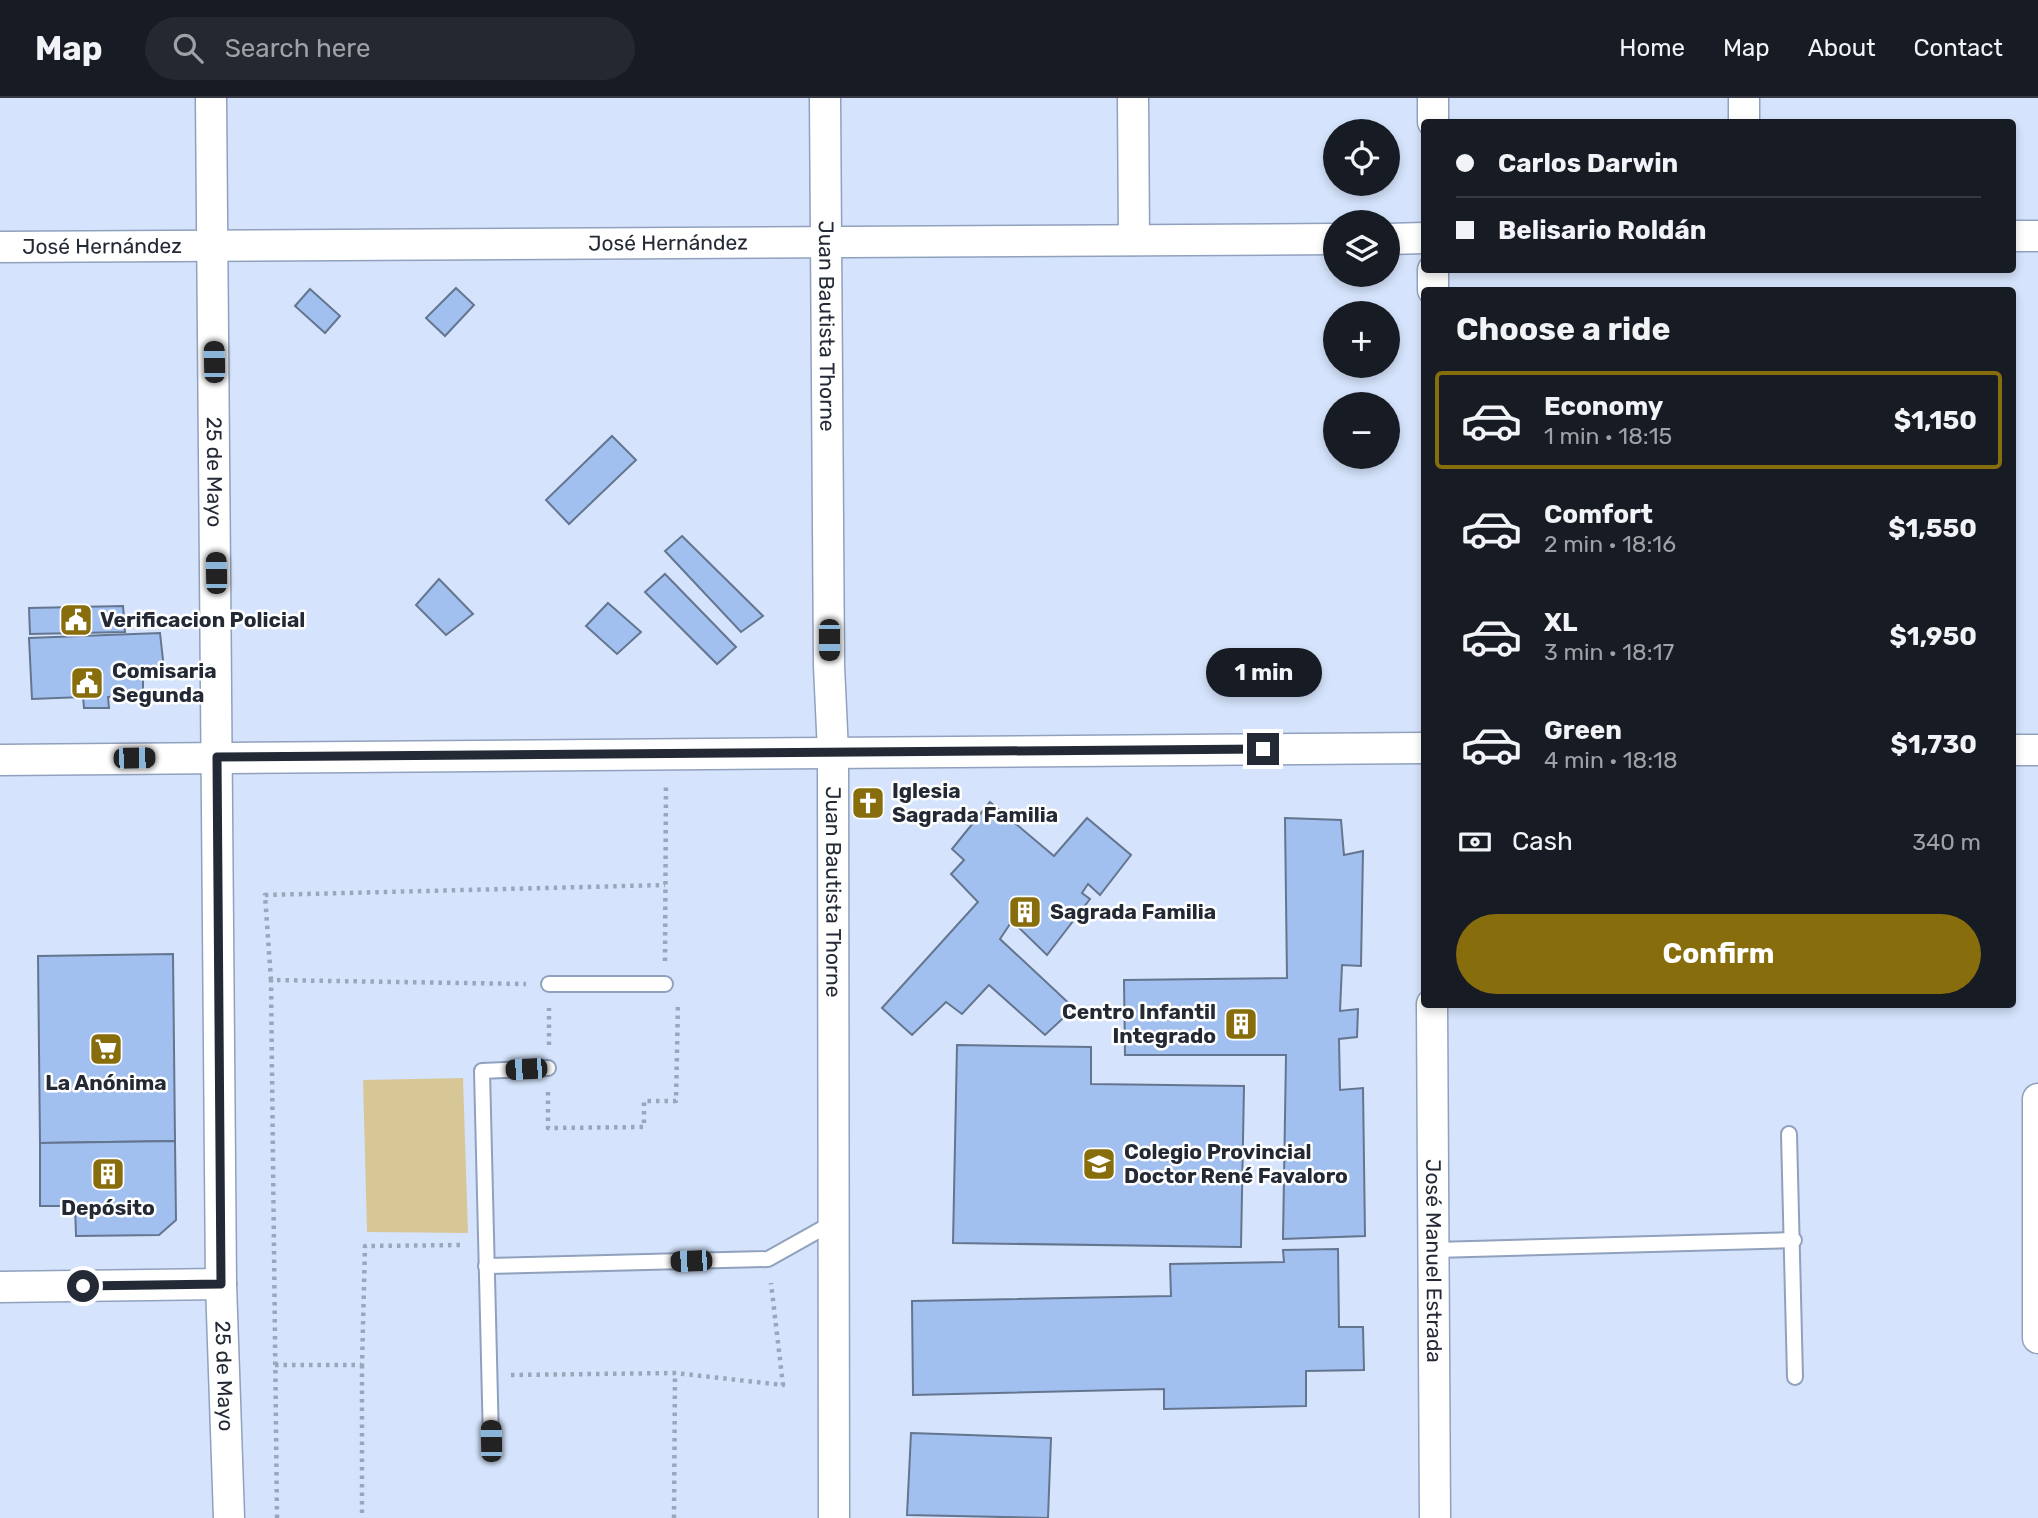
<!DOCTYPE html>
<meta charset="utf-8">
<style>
:root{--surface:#171b24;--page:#242831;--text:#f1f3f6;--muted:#9ea1a6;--line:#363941;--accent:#886d0c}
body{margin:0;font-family:Rubik,sans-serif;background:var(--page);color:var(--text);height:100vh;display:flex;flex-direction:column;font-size:26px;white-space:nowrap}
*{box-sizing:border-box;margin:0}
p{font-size:23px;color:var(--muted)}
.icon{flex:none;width:38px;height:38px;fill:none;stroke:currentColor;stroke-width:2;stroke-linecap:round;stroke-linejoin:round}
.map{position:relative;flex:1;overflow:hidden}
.drawer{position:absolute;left:1421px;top:189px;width:595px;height:721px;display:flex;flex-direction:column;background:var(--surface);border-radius:7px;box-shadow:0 4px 10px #0003}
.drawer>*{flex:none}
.guide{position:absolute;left:1421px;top:21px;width:595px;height:154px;border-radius:7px;box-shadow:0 4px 10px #0003;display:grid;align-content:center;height:154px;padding:0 35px;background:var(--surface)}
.fabs{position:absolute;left:1323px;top:21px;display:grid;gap:14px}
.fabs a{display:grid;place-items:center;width:77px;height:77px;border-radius:50%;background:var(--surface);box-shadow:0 4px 10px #0003;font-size:35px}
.end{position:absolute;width:32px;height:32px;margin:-16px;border:9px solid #232a35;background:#fff;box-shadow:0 0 0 4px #fff}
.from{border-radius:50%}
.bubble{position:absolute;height:49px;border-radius:24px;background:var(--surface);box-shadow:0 4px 10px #0003;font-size:23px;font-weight:700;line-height:49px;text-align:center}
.car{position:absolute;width:21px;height:42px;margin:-21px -10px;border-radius:9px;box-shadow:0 0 5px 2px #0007;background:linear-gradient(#222 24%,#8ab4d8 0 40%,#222 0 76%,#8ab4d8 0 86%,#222 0)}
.guide b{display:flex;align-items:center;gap:24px;height:66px;font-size:26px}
.guide b+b{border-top:2px solid var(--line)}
.guide i{width:18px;height:18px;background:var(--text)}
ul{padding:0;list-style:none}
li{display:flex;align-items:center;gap:21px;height:98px;margin:0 14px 10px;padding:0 21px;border:4px solid transparent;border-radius:7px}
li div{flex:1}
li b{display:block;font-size:26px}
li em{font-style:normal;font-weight:700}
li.on{border-color:var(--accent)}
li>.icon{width:63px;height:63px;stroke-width:1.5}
h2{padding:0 35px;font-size:32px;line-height:84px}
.pay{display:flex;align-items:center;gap:18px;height:77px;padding:0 35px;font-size:26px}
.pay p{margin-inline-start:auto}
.cta{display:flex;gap:14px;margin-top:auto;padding:14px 35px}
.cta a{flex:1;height:80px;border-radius:42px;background:var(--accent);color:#fff;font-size:28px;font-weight:700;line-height:80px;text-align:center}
header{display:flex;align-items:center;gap:42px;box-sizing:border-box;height:98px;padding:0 35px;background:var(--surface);border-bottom:2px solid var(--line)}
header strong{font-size:33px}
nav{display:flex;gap:38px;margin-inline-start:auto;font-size:24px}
.search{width:490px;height:63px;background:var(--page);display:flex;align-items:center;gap:18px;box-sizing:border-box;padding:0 24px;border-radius:38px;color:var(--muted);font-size:26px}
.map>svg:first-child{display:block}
.green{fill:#d8c796}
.building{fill:#a1c0ef;stroke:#64758f;stroke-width:2}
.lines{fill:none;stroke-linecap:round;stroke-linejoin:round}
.lane-casing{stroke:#90a1bd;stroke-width:18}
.street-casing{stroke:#90a1bd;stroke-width:33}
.path{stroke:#9aa6ba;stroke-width:4.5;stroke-dasharray:3.5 5;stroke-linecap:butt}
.lane{stroke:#fff;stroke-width:14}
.street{stroke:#fff;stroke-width:30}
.route{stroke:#232a35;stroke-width:9}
.labels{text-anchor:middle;stroke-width:5;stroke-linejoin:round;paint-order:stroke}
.street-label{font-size:21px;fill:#232a35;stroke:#fff}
.poi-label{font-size:21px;font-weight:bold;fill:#232a35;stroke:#fff;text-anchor:start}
</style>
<header>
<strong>Map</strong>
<div class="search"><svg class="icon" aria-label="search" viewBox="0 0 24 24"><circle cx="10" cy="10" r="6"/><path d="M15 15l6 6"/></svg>Search here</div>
<nav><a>Home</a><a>Map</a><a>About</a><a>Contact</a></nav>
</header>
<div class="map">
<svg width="2038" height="1420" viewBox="0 0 2038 1420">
<rect width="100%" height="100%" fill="#d5e4fc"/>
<!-- green -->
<path class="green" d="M463,980L468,1135L367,1134L363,982Z"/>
<!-- building -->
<g class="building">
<path d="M456,190L474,207L445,238L426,220Z"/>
<path d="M310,191L340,218L325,235L295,208Z"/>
<path d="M612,338L636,362L569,426L546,402Z"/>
<path d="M682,438L763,518L741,534L665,453Z"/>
<path d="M665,476L736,549L717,566L645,494Z"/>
<path d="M439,481L473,516L446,537L416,507Z"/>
<path d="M608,505L641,534L617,556L586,528Z"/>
<path d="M123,508L125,534L30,536L29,510Z"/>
<path d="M160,535L164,571L143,572V599H108L109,610H84L83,599L32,601L29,540Z"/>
<path d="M990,704L1054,758L1087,720L1131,757L1100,797L1088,786L1082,795L1090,801L1047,857L1012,823L1000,841L1074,910L1045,937L989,887L962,916L946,904L912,937L882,910L978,804L951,776L964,762L952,751Z"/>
<path d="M1285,720L1341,722L1344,757L1363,753L1361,868L1342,867L1340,913L1358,911L1357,939L1339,941L1340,992L1363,990L1365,1138L1283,1141L1286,957H1125L1124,882L1287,880Z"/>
<path d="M173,856L175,1043L40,1045L38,858Z"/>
<path d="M957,947L1091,949V986L1244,988L1241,1149L953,1145Z"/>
<path d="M175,1043L176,1122L159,1137L76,1138L75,1108H40V1045Z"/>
<path d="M1338,1151L1339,1229H1363L1364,1272L1306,1273V1308L1164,1311V1291L913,1297L912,1203L1171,1198L1170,1166L1284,1164L1283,1152Z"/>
<path d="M911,1335L1051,1340L1048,1420L907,1417Z"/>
</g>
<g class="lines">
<defs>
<g id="lane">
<path d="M549,886H665"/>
<path d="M1789,1036L1795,1279"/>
<path d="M1435,1152L1794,1142"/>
<path d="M486,1168L768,1161L834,1124"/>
<path d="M491,1343L482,973L548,970"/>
</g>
<g id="street">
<path id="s1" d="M211,0L221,1186L229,1420"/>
<path id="s2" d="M825,0L829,568L833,654L834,1420"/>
<path d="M1133,0L1134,142"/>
<path d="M1433,0V24"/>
<path d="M1744,0V24"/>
<path d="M2012,138H2038"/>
<path d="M1388,141L1424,140"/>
<path id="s3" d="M0,149L1335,141"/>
<path d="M1433,192V172"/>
<path d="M2012,652H2038"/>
<path d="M0,662L1424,650"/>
<path id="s4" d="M1432,906L1435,1420"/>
<path d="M2038,1001V1240"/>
<path d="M0,1189L221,1186"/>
</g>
</defs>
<!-- lane casing -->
<use href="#lane" class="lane-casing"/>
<!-- street casing -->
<use href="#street" class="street-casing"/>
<!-- path -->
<g class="path">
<path d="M665,863L666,686"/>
<path d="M271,882L265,797L665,787"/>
<path d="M549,947V910"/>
<path d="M548,994V1030L644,1029V1003H676L678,904"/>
<path d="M275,1267H362L365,1148L463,1147"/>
<path d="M362,1267V1420"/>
<path d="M511,1277L675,1275L783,1287L771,1185"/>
<path d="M277,1420L271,882L526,886"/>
<path d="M674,1420L675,1275"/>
</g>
<!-- lane -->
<use href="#lane" class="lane"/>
<!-- street -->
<use href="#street" class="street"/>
</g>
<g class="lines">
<!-- route -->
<path class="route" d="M83,1188L221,1186L217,659L1263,651"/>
</g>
<!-- icons -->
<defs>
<symbol id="civic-square" viewBox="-11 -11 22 22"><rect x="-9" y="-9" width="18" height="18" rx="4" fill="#886d0c" stroke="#fff"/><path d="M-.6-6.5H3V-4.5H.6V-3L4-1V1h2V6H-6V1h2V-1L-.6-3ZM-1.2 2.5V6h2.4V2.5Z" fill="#fff"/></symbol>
<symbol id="church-square" viewBox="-11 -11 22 22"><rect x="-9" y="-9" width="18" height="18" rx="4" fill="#886d0c" stroke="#fff"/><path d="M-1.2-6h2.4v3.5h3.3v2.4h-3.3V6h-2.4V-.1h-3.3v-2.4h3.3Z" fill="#fff"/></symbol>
<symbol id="building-square" viewBox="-11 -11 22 22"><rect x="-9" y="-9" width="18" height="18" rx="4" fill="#886d0c" stroke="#fff"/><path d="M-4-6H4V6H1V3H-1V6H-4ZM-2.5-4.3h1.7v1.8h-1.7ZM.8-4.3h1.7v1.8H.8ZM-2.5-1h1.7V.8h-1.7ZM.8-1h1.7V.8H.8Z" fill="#fff"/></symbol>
<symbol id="supermarket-square" viewBox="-11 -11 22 22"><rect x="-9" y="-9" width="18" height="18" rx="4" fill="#886d0c" stroke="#fff"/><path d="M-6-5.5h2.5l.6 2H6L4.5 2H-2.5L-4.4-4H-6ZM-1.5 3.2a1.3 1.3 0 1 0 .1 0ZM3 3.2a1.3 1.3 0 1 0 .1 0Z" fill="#fff"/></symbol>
<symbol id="school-square" viewBox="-11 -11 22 22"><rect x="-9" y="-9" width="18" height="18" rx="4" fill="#886d0c" stroke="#fff"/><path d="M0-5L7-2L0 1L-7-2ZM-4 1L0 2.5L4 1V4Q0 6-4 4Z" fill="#fff"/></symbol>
</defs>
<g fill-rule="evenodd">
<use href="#civic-square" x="57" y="503" width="38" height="38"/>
<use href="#civic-square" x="68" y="566" width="38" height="38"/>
<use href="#church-square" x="849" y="686" width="38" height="38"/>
<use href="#building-square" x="1006" y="795" width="38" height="38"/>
<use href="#building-square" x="1222" y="907" width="38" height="38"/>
<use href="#supermarket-square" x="87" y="932" width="38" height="38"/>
<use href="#school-square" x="1080" y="1047" width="38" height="38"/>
<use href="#building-square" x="89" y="1057" width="38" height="38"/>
</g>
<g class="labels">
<!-- street labels -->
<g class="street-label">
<text dy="7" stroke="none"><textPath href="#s3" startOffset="668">José Hernández</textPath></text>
<text dy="7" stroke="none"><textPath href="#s3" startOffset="102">José Hernández</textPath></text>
<text dy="7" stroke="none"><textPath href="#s2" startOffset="228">Juan Bautista Thorne</textPath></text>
<text dy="7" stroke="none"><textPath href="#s1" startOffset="374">25 de Mayo</textPath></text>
<text dy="7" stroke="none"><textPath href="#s2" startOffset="794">Juan Bautista Thorne</textPath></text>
<text dy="7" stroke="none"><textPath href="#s4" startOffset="257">José Manuel Estrada</textPath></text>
<text dy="7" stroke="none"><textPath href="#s1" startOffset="1278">25 de Mayo</textPath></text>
</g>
<!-- poi labels -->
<g class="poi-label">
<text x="100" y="529">Verificacion Policial</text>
<text x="112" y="580">Comisaria<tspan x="112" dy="24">Segunda</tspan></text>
<text x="892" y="700">Iglesia<tspan x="892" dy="24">Sagrada Familia</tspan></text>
<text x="1050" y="821">Sagrada Familia</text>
<text x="1216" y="921" text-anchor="end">Centro Infantil<tspan x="1216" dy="24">Integrado</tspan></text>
<text x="106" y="992" text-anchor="middle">La Anónima</text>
<text x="1124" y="1061">Colegio Provincial<tspan x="1124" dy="24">Doctor René Favaloro</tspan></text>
<text x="108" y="1117" text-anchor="middle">Depósito</text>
</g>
</g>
</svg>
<div class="fabs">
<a><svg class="icon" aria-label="locate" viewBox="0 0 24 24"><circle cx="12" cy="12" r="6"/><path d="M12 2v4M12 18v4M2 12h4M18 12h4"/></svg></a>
<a><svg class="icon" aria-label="layers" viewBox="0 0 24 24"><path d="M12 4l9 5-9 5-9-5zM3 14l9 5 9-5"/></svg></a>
<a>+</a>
<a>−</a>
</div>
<i class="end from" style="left:83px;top:1188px"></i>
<i class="end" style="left:1263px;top:651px"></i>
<div class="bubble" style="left:1206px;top:550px;width:116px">1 min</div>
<i class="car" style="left:214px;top:264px;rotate:359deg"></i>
<i class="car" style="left:216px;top:475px;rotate:359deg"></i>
<i class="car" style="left:829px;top:542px;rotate:180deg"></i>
<i class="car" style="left:134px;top:660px;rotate:89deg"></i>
<i class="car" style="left:526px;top:971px;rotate:267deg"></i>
<i class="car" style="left:691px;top:1163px;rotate:268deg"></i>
<i class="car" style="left:491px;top:1343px;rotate:359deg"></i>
<div class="guide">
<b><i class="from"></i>Carlos Darwin</b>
<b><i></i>Belisario Roldán</b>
</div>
<section class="drawer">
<h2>Choose a ride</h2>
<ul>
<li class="on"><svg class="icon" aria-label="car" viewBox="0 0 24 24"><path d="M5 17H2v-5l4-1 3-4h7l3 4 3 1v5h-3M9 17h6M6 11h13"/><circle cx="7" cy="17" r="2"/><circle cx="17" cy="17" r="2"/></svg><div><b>Economy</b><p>1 min · 18:15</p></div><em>$1,150</em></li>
<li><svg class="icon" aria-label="car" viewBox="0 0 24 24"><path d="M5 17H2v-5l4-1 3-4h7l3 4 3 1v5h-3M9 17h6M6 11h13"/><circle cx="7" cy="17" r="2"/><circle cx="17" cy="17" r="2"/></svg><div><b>Comfort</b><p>2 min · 18:16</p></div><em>$1,550</em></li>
<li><svg class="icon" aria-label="car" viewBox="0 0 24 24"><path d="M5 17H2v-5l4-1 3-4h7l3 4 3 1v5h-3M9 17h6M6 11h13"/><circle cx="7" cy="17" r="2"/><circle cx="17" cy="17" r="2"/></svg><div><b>XL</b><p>3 min · 18:17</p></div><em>$1,950</em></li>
<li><svg class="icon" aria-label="car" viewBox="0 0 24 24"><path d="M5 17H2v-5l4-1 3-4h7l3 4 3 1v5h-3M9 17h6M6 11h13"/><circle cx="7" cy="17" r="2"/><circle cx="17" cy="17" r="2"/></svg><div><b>Green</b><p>4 min · 18:18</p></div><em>$1,730</em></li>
</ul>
<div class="pay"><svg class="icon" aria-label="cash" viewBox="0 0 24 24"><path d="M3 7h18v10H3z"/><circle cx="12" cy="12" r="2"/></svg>Cash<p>340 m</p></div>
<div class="cta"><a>Confirm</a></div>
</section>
</div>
